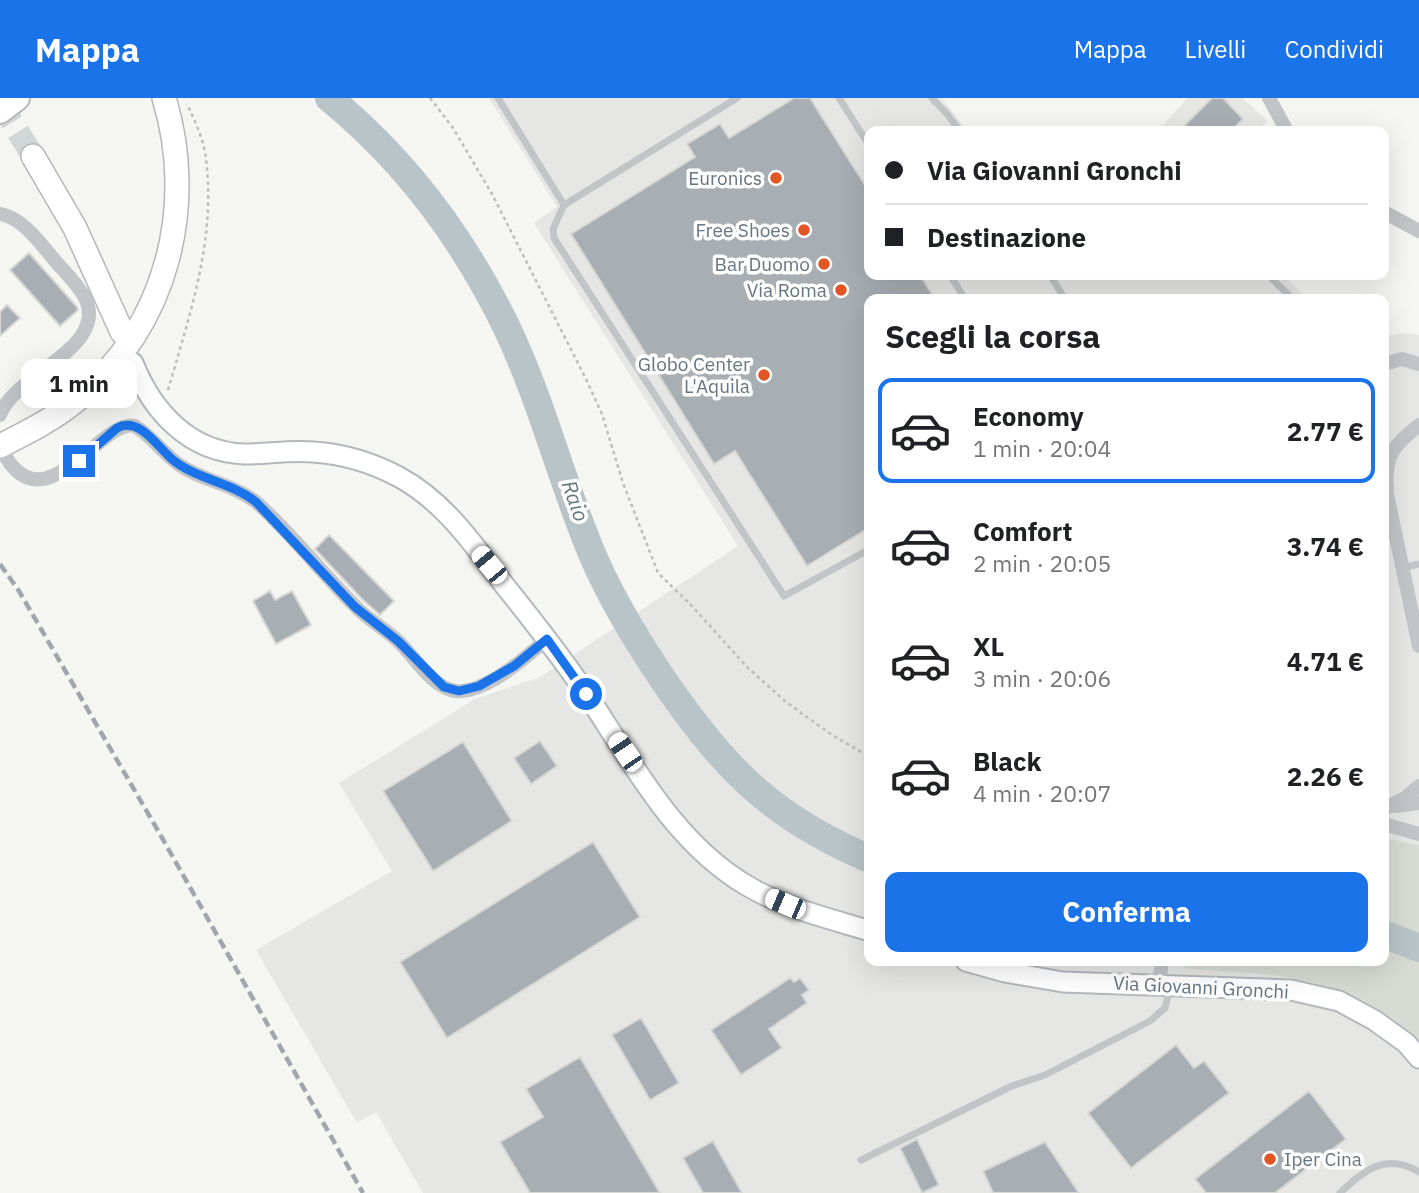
<!DOCTYPE html>
<html lang="it">
<meta charset="utf-8">
<style>
:root{--surface:#fff;--page:#f2f2f2;--text:#202124;--muted:#757577;--line:#e0e0e0;--accent:#1a73e8}
body{margin:0;font-family:"IBM Plex Sans",sans-serif;background:var(--page);color:var(--text);height:100vh;display:flex;flex-direction:column;font-size:26px;white-space:nowrap}
*{box-sizing:border-box;margin:0}
p{font-size:23px;color:var(--muted)}
.icon{flex:none;width:38px;height:38px;fill:none;stroke:currentColor;stroke-width:2;stroke-linecap:round;stroke-linejoin:round}
.map{position:relative;flex:1;overflow:hidden}
.drawer{position:absolute;left:864px;top:196px;width:525px;height:672px;display:flex;flex-direction:column;background:var(--surface);border-radius:14px;box-shadow:0 7px 28px #0002}
.drawer>*{flex:none}
.guide{position:absolute;left:864px;top:28px;width:525px;height:154px;border-radius:14px;box-shadow:0 7px 28px #0002;display:grid;align-content:center;height:154px;padding:0 21px;background:var(--surface)}
.end{position:absolute;width:32px;height:32px;margin:-16px;border:9px solid #1a73e8;background:#fff;box-shadow:0 0 0 4px #fff}
.from{border-radius:50%}
.bubble{position:absolute;height:49px;border-radius:14px;background:var(--surface);box-shadow:0 7px 28px #0002;font-size:23px;font-weight:800;line-height:49px;text-align:center}
.car{position:absolute;width:21px;height:42px;margin:-21px -10px;border-radius:9px;box-shadow:0 0 5px 2px #0007;background:linear-gradient(#fff 24%,#345 0 40%,#fff 0 76%,#345 0 86%,#fff 0)}
.guide b{display:flex;align-items:center;gap:24px;height:66px;font-size:26px}
.guide b+b{border-top:2px solid var(--line)}
.guide i{width:18px;height:18px;background:var(--text)}
ul{padding:0;list-style:none}
li{display:flex;align-items:center;gap:21px;height:105px;margin:0 14px 10px;padding:0 7px;border:4px solid transparent;border-radius:14px}
li div{flex:1}
li b{display:block;font-size:26px}
li em{font-style:normal;font-weight:800}
li.on{border-color:var(--accent)}
li>.icon{width:63px;height:63px;stroke-width:1.5}
h2{padding:0 21px;font-size:32px;line-height:84px}
.primary-button{display:flex;gap:14px;margin-top:auto;padding:14px 21px}
.primary-button a{flex:1;height:80px;border-radius:14px;background:var(--accent);color:#fff;font-size:28px;font-weight:800;line-height:80px;text-align:center}
header{display:flex;align-items:center;gap:42px;box-sizing:border-box;height:98px;padding:0 35px;background:var(--accent);color:#fff}
header strong{font-size:33px}
nav{display:flex;gap:38px;margin-inline-start:auto;font-size:24px}
.map>svg:first-child{display:block}
.built{fill:#e6e7e5}
.green{fill:#d6dcd3}
.lines{fill:none;stroke-linecap:round;stroke-linejoin:round}
.river{stroke:#b8c4c8;stroke-width:28}
.building{fill:#a7afb4;stroke:#d7d7d4;stroke-width:2}
.trunk-tunnel{stroke:#d1d6d6;stroke-width:23;stroke-dasharray:23 11;stroke-linecap:butt}
.secondary-casing{stroke:#b3b8bd;stroke-width:23}
.trunk-casing{stroke:#b4b7ba;stroke-width:26}
.motorway-casing{stroke:#b4b7ba;stroke-width:28}
.path{stroke:#bbbdbf;stroke-width:2.5;stroke-dasharray:3.5 3.5;stroke-linecap:butt}
.service{stroke:#c1c5c8;stroke-width:7}
.minor{stroke:#c1c5c8;stroke-width:14}
.secondary{stroke:#fff;stroke-width:19}
.trunk{stroke:#fff;stroke-width:23}
.motorway{stroke:#fff;stroke-width:24}
.rail{stroke:#a0a6ac;stroke-width:4.5;stroke-dasharray:10 5;stroke-linecap:butt}
.route{stroke:#1a73e8;stroke-width:9}
.poi-dot{fill:#e25626;stroke:#fff;stroke-width:2.5}
.labels{text-anchor:middle;stroke-width:7;stroke-linejoin:round;paint-order:stroke}
.poi-label{font-size:19px;fill:#657583;stroke:#fff;text-anchor:end}
.street-label{font-size:19px;fill:#657583;stroke:#fff}
.water-label{font-size:21px;font-style:italic;fill:#60777f;stroke:#fff}
</style>
<header>
<strong>Mappa</strong>
<nav><a>Mappa</a><a>Livelli</a><a>Condividi</a></nav>
</header>
<div class="map">
<svg width="1419" height="1095" viewBox="0 0 1419 1095">
<rect width="100%" height="100%" fill="#f5f6f2"/>
<!-- built -->
<g class="built">
<path d="M489,0H942L967,33H870V177H1283L1308,201H870V863H1384V239L1400,235L1419,237V1095H423L376,1014L357,1025L256,852L392,773L339,685L475,601L540,579L738,448L534,125L557,109Z"/>
<path d="M1188,0H1243L1267,23L1257,33H1157Z"/>
</g>
<!-- green -->
<path class="green" d="M1384,740L1419,747V943C1353,878 1277,876 1190,871L1185,870L1180,863H1384Z"/>
<g class="lines">
<!-- river -->
<g class="river">
<path d="M329,0C405,62 463,140 506,228C540,299 559,374 588,446C607,494 633,537 662,580C722,668 770,719 870,761"/>
<path d="M1384,836L1419,850"/>
</g>
</g>
<!-- building -->
<g class="building">
<path d="M794,0H810L870,95V177H920L935,201H870V429L807,468L735,353L714,366L571,136L695,59L687,46L720,26L729,40Z"/>
<path d="M1212,0H1223L1243,21L1231,33H1179Z"/>
<path d="M29,155L77,209L78,212L60,228L10,172Z"/>
<path d="M7,207L20,220L0,238V214Z"/>
<path d="M329,437L394,503L380,517L362,501L315,451Z"/>
<path d="M270,493L275,502L292,493L311,527L276,546L253,503Z"/>
<path d="M540,643L557,668L531,686L514,660Z"/>
<path d="M463,644L512,723L433,773L383,693Z"/>
<path d="M593,744L640,819L447,940L400,864Z"/>
<path d="M790,880L794,884L800,880L809,892L802,897L807,905L769,931L782,950L741,977L711,932Z"/>
<path d="M641,920L679,985L650,1002L612,937Z"/>
<path d="M1176,947L1194,970L1204,963L1229,995L1131,1070L1088,1015Z"/>
<path d="M580,959L660,1095H530L500,1044L543,1019L526,991Z"/>
<path d="M1309,993L1346,1041L1275,1095H1206L1195,1081Z"/>
<path d="M917,1041L939,1087L922,1095L900,1050Z"/>
<path d="M713,1043L742,1095H703L683,1060Z"/>
<path d="M1045,1044L1079,1095H993L983,1073Z"/>
</g>
<g class="lines">
<!-- trunk-tunnel -->
<path class="trunk-tunnel" d="M0,5L33,58"/>
<defs>
<g id="secondary">
<path d="M133,265C152,313 189,354 244,356C267,356 290,352 313,354C343,356 373,365 399,379C444,403 475,448 505,488C534,524 562,560 588,598C633,666 674,744 746,787C784,810 828,820 870,833"/>
<path d="M966,863L1005,874L1063,884L1291,892L1339,903L1374,922L1406,945L1419,960"/>
</g>
<g id="trunk">
<path d="M33,58L75,130L122,234"/>
<path d="M0,348C28,334 54,321 78,301C167,228 197,108 164,0"/>
</g>
<path id="motorway" d="M0,13L17,0"/>
</defs>
<!-- secondary casing -->
<use href="#secondary" class="secondary-casing"/>
<!-- trunk casing -->
<use href="#trunk" class="trunk-casing"/>
<!-- motorway casing -->
<use href="#motorway" class="motorway-casing"/>
<!-- path -->
<g class="path">
<path d="M430,0L453,30L492,96L586,281L602,316L623,385L658,475L691,507L748,570L786,604L832,637L870,659"/>
<path d="M168,292C190,216 216,141 206,61C204,42 195,23 187,6"/>
</g>
<!-- service -->
<g class="service">
<path d="M498,0L564,107L737,0"/>
<path d="M839,0L870,49"/>
<path d="M932,0L948,17L960,33"/>
<path d="M564,107L553,131L554,140L784,498L870,451"/>
<path d="M950,177L965,201"/>
<path d="M1050,177L1065,201"/>
<path d="M1268,177L1293,201"/>
<path d="M1403,470L1419,466"/>
<path d="M861,1062L1012,988L1045,977L1150,923L1165,910L1170,889"/>
<path d="M1340,1095C1364,1072 1386,1054 1419,1074"/>
</g>
<!-- minor -->
<g class="minor">
<path d="M1269,0L1287,33"/>
<path d="M1384,114L1419,133"/>
<path d="M0,116C24,120 42,148 57,165C66,175 77,186 84,198C112,249 15,275 0,317"/>
<path d="M1384,266L1402,261L1419,266"/>
<path d="M0,348C41,437 100,319 135,328C152,338 164,357 181,368C204,383 233,386 256,404C291,435 321,474 355,508C368,522 386,531 400,545C415,560 433,590 456,593C485,596 526,559 547,541"/>
<path d="M1384,382L1419,548"/>
<path d="M1387,390C1384,356 1395,347 1419,327"/>
<path d="M1395,708L1419,705"/>
<path d="M1384,711L1405,700L1419,688"/>
<path d="M1384,726L1419,736"/>
<path d="M1159,886L1162,863"/>
</g>
<!-- secondary -->
<use href="#secondary" class="secondary"/>
<!-- trunk -->
<use href="#trunk" class="trunk"/>
<!-- motorway -->
<use href="#motorway" class="motorway"/>
<!-- rail -->
<path class="rail" d="M0,466L19,493L157,731L363,1095"/>
</g>
<g class="lines">
<!-- route -->
<path class="route" d="M79,363L117,330C140,318 157,349 173,362C198,382 231,384 256,404L355,509L398,543L444,589L459,593L479,588L514,568L547,541L586,596"/>
</g>
<!-- markers -->
<g class="poi-dot">
<circle cx="776" cy="80" r="7"/>
<circle cx="804" cy="132" r="7"/>
<circle cx="824" cy="166" r="7"/>
<circle cx="841" cy="192" r="7"/>
<circle cx="764" cy="277" r="7"/>
<circle cx="1270" cy="1061" r="7"/>
</g>
<g class="labels">
<!-- poi labels -->
<g class="poi-label">
<text x="762" y="87">Euronics</text>
<text x="790" y="139">Free Shoes</text>
<text x="810" y="173">Bar Duomo</text>
<text x="827" y="199">Via Roma</text>
<text x="750" y="273">Globo Center<tspan x="750" dy="22">L'Aquila</tspan></text>
<text x="1284" y="1068" text-anchor="start">Iper Cina</text>
</g>
<!-- street labels -->
<g class="street-label">
<text transform="translate(1201 889) rotate(3)" y="7">Via Giovanni Gronchi</text>
</g>
<!-- water labels -->
<g class="water-label">
<text transform="translate(575 403) rotate(70)" y="7">Raio</text>
</g>
</g>
</svg>
<i class="end from" style="left:586px;top:596px"></i>
<i class="end" style="left:79px;top:363px"></i>
<div class="bubble" style="left:21px;top:261px;width:116px">1 min</div>
<i class="car" style="left:489px;top:467px;rotate:320deg"></i>
<i class="car" style="left:625px;top:654px;rotate:326deg"></i>
<i class="car" style="left:785px;top:806px;rotate:293deg"></i>
<div class="guide">
<b><i class="from"></i>Via Giovanni Gronchi</b>
<b><i></i>Destinazione</b>
</div>
<section class="drawer">
<h2>Scegli la corsa</h2>
<ul>
<li class="on"><svg class="icon" aria-label="car" viewBox="0 0 24 24"><path d="M5 17H2v-5l4-1 3-4h7l3 4 3 1v5h-3M9 17h6M6 11h13"/><circle cx="7" cy="17" r="2"/><circle cx="17" cy="17" r="2"/></svg><div><b>Economy</b><p>1 min · 20:04</p></div><em>2.77 €</em></li>
<li><svg class="icon" aria-label="car" viewBox="0 0 24 24"><path d="M5 17H2v-5l4-1 3-4h7l3 4 3 1v5h-3M9 17h6M6 11h13"/><circle cx="7" cy="17" r="2"/><circle cx="17" cy="17" r="2"/></svg><div><b>Comfort</b><p>2 min · 20:05</p></div><em>3.74 €</em></li>
<li><svg class="icon" aria-label="car" viewBox="0 0 24 24"><path d="M5 17H2v-5l4-1 3-4h7l3 4 3 1v5h-3M9 17h6M6 11h13"/><circle cx="7" cy="17" r="2"/><circle cx="17" cy="17" r="2"/></svg><div><b>XL</b><p>3 min · 20:06</p></div><em>4.71 €</em></li>
<li><svg class="icon" aria-label="car" viewBox="0 0 24 24"><path d="M5 17H2v-5l4-1 3-4h7l3 4 3 1v5h-3M9 17h6M6 11h13"/><circle cx="7" cy="17" r="2"/><circle cx="17" cy="17" r="2"/></svg><div><b>Black</b><p>4 min · 20:07</p></div><em>2.26 €</em></li>
</ul>
<div class="primary-button"><a>Conferma</a></div>
</section>
</div>
